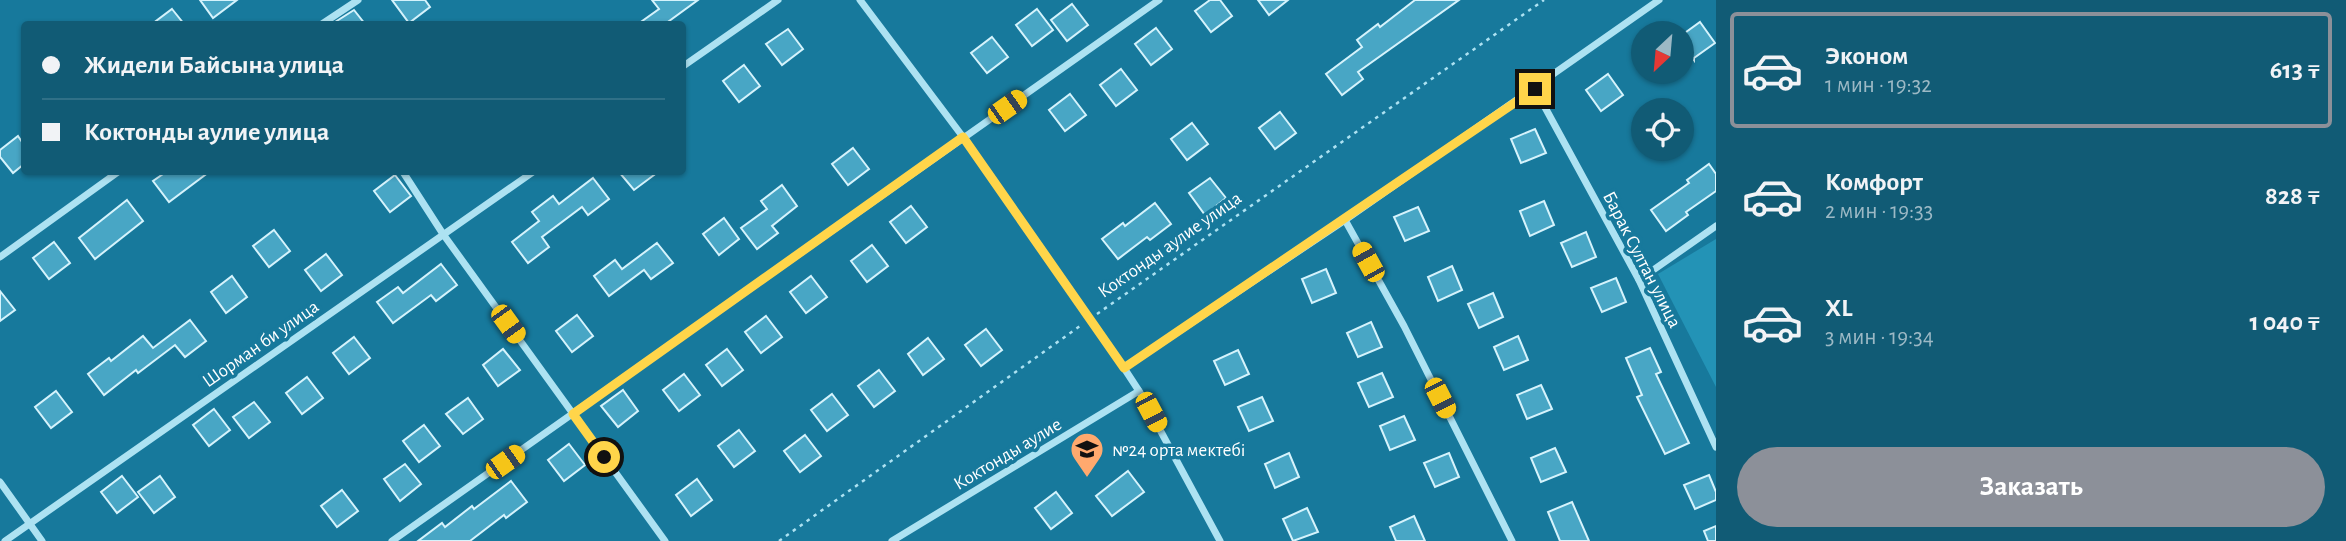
<!DOCTYPE html>
<html lang="ru">
<meta charset="utf-8">
<style>
:root{--surface:#115b75;--page:#1a617a;--text:#f1f3f6;--muted:#9cb9c5;--line:#307087;--accent:#8c9099}
body{margin:0;font-family:"Alegreya Sans",sans-serif;background:var(--page);color:var(--text);height:100vh;display:flex;flex-direction:column;font-size:26px;white-space:nowrap}
*{box-sizing:border-box;margin:0}
p{font-size:23px;color:var(--muted)}
.icon{flex:none;width:38px;height:38px;fill:none;stroke:currentColor;stroke-width:2;stroke-linecap:round;stroke-linejoin:round}
.map{position:relative;flex:1;overflow:hidden}
.panel{display:flex;flex-direction:column;background:var(--surface);width:630px}
.panel>*{flex:none}
.hud{position:absolute;left:21px;top:21px;width:665px;height:154px;border-radius:7px;box-shadow:0 2px 5px #0004;display:grid;align-content:center;height:154px;padding:0 21px;background:var(--surface)}
.needle{width:46px;rotate:206deg}
.controls{position:absolute;left:1631px;top:21px;display:grid;gap:14px}
.controls a{display:grid;place-items:center;width:63px;height:63px;border-radius:50%;background:var(--surface);box-shadow:0 2px 5px #0004;font-size:35px}
.end{position:absolute;width:32px;height:32px;margin:-16px;border:9px solid #ffd54a;background:#111;box-shadow:0 0 0 4px #111}
.from{border-radius:50%}
.car{position:absolute;width:21px;height:42px;margin:-21px -10px;border-radius:9px;box-shadow:0 0 5px 2px #0007;background:linear-gradient(#f5c518 24%,#345 0 40%,#f5c518 0 76%,#345 0 86%,#f5c518 0)}
.hud b{display:flex;align-items:center;gap:24px;height:66px;font-size:26px}
.hud b+b{border-top:2px solid var(--line)}
.hud i{width:18px;height:18px;background:var(--text)}
ul{padding:12px 0 0;list-style:none}
li{display:flex;align-items:center;gap:21px;height:116px;margin:0 14px 10px;padding:0 7px;border:4px solid transparent;border-radius:7px}
li div{flex:1}
li b{display:block;font-size:26px}
li em{font-style:normal;font-weight:600}
li.current{border-color:var(--accent)}
li>.icon{width:63px;height:63px;stroke-width:1.5}
.button{display:flex;gap:14px;margin-top:auto;padding:14px 21px}
.button a{flex:1;height:80px;border-radius:42px;background:var(--accent);color:#fff;font-size:28px;font-weight:600;line-height:80px;text-align:center}
main{display:flex;flex:1;min-height:0}
.map>svg:first-child{display:block}
.green{fill:#2393b6}
.building{fill:#48a6c5;stroke:#d5f3fc;stroke-width:2}
.lines{fill:none;stroke-linecap:round;stroke-linejoin:round}
.path{stroke:#ade2f2;stroke-width:2.5;stroke-dasharray:3.5 5;stroke-linecap:butt}
.street{stroke:#ade2f2;stroke-width:7}
.route{stroke:#ffd54a;stroke-width:9}
.labels{text-anchor:middle;stroke-width:7;stroke-linejoin:round;paint-order:stroke}
.street-label{font-size:19px;fill:#fff;stroke:#17799c}
.poi-label{font-size:19px;fill:#fff;stroke:#17799c;text-anchor:start}
</style>
<main>
<div class="map">
<svg width="1716" height="541" viewBox="0 0 1716 541">
<rect width="100%" height="100%" fill="#17799c"/>
<!-- green -->
<path class="green" d="M1716,239V387L1658,274Z"/>
<!-- building -->
<g class="building">
<path d="M200,0H237L213,18Z"/>
<path d="M392,0H425L430,7L409,23Z"/>
<path d="M652,0H698L665,24H638L659,9Z"/>
<path d="M1210,0H1220L1232,16L1211,32L1195,11Z"/>
<path d="M1258,0H1288L1269,15Z"/>
<path d="M1415,0H1459L1358,72L1363,79L1342,95L1326,74L1362,47L1357,40L1378,24L1380,27Z"/>
<path d="M1072,4L1088,25L1067,41L1051,20Z"/>
<path d="M172,9L184,24H152Z"/>
<path d="M1037,9L1053,30L1032,46L1016,25Z"/>
<path d="M354,10L365,24H332Z"/>
<path d="M1700,22L1715,43L1694,58V60L1682,43V35Z"/>
<path d="M1156,28L1172,49L1151,65L1135,44Z"/>
<path d="M788,29L803,49L782,65L766,44Z"/>
<path d="M992,37L1008,57L987,73L971,53Z"/>
<path d="M744,65L760,86L739,102L723,81Z"/>
<path d="M1121,69L1137,90L1116,106L1100,85Z"/>
<path d="M1608,74L1623,95L1601,111L1586,90Z"/>
<path d="M1070,94L1086,115L1065,131L1049,110Z"/>
<path d="M1280,112L1296,133L1275,149L1259,128Z"/>
<path d="M1192,123L1208,144L1187,160L1171,139Z"/>
<path d="M1535,129L1546,153L1521,163L1511,139Z"/>
<path d="M18,136L24,145V164L13,173L0,157V150Z"/>
<path d="M853,148L869,169L848,185L832,164Z"/>
<path d="M1709,164L1716,174V191L1686,212L1688,215L1666,231L1651,210L1689,183L1687,180Z"/>
<path d="M166,172H209L169,202L153,181Z"/>
<path d="M619,172H658L634,190Z"/>
<path d="M395,175L411,196L390,212L374,191Z"/>
<path d="M593,178L609,199L588,215L582,207L542,237L549,247L528,263L512,242L539,221L532,212L553,196L559,204Z"/>
<path d="M1210,178L1226,198L1205,215L1189,193Z"/>
<path d="M782,185L797,206L772,226L778,233L757,249L741,228L767,209L761,201Z"/>
<path d="M127,200L143,221L95,259L79,238Z"/>
<path d="M1544,201L1554,225L1530,236L1520,211Z"/>
<path d="M1155,203L1171,224L1150,240L1147,237L1118,259L1102,239L1123,223L1125,226Z"/>
<path d="M911,206L927,227L906,243L890,222Z"/>
<path d="M1418,207L1429,231L1405,241L1394,217Z"/>
<path d="M724,218L739,239L719,255L703,234Z"/>
<path d="M274,230L290,251L269,267L253,246Z"/>
<path d="M1586,232L1596,257L1572,267L1561,243Z"/>
<path d="M54,242L70,263L49,279L33,258Z"/>
<path d="M657,243L673,263L651,279L644,270L609,296L594,276L615,260L622,269Z"/>
<path d="M872,245L888,266L867,282L851,261Z"/>
<path d="M326,254L342,275L321,291L305,270Z"/>
<path d="M441,264L457,285L436,301L431,295L393,323L377,302L398,287L403,293Z"/>
<path d="M1452,266L1462,290L1438,301L1428,277Z"/>
<path d="M1326,269L1336,293L1312,303L1302,279Z"/>
<path d="M232,276L247,297L226,313L211,292Z"/>
<path d="M811,276L827,297L806,313L790,292Z"/>
<path d="M1616,278L1626,302L1602,312L1591,288Z"/>
<path d="M0,291L15,310L0,321Z"/>
<path d="M1493,293L1503,317L1479,328L1468,304Z"/>
<path d="M577,315L593,336L572,352L556,331Z"/>
<path d="M766,316L782,337L761,353L745,332Z"/>
<path d="M190,320L206,341L185,357L175,345L138,373L136,370L104,395L88,374L109,358L111,361L143,336L153,348Z"/>
<path d="M1371,322L1382,347L1358,357L1347,333Z"/>
<path d="M986,329L1002,350L981,366L965,345Z"/>
<path d="M1518,336L1528,360L1504,370L1494,347Z"/>
<path d="M354,337L370,358L349,374L333,353Z"/>
<path d="M928,338L944,359L923,375L908,354Z"/>
<path d="M1650,348L1661,372L1656,374L1689,443L1665,454L1637,397L1642,395L1626,358Z"/>
<path d="M503,349L520,370L498,386L483,365Z"/>
<path d="M727,349L743,370L722,386L706,365Z"/>
<path d="M1238,350L1249,374L1225,385L1214,361Z"/>
<path d="M879,370L895,391L874,407L858,386Z"/>
<path d="M1382,373L1393,397L1369,407L1358,383Z"/>
<path d="M684,374L700,395L679,411L663,390Z"/>
<path d="M307,377L323,398L302,414L286,393Z"/>
<path d="M1541,385L1552,409L1527,419L1517,395Z"/>
<path d="M623,390L638,411L618,427L601,406Z"/>
<path d="M56,391L72,412L51,428L35,407Z"/>
<path d="M832,394L848,415L827,431L811,410Z"/>
<path d="M1262,397L1273,421L1249,431L1238,407Z"/>
<path d="M468,398L483,419L463,434L446,414Z"/>
<path d="M254,402L270,422L249,438L233,417Z"/>
<path d="M214,409L230,430L209,446L193,425Z"/>
<path d="M1404,416L1415,440L1390,450L1380,426Z"/>
<path d="M424,425L440,446L419,462L403,441Z"/>
<path d="M739,430L755,451L734,467L718,446Z"/>
<path d="M805,435L821,456L800,472L784,451Z"/>
<path d="M569,444L585,465L564,481L548,460Z"/>
<path d="M1555,448L1566,472L1541,482L1531,458Z"/>
<path d="M1289,453L1299,477L1275,488L1265,464Z"/>
<path d="M1449,453L1459,477L1435,487L1424,463Z"/>
<path d="M405,464L421,484L400,501L384,479Z"/>
<path d="M1128,471L1144,492L1112,516L1096,496Z"/>
<path d="M1709,475L1716,492V500L1695,509L1684,485Z"/>
<path d="M122,476L138,497L117,513L101,492Z"/>
<path d="M160,476L175,497L154,513L138,492Z"/>
<path d="M697,479L712,500L691,516L676,495Z"/>
<path d="M511,481L527,502L506,518L504,515L470,541H418L442,523L445,527L472,506L474,509Z"/>
<path d="M342,490L358,511L337,527L321,506Z"/>
<path d="M1056,492L1072,513L1051,529L1035,508Z"/>
<path d="M1572,502L1589,541H1560L1548,512Z"/>
<path d="M1307,508L1318,532L1293,541L1283,519Z"/>
<path d="M1414,516L1425,541H1396L1390,527Z"/>
<path d="M1716,526V541H1708L1704,531Z"/>
</g>
<g class="lines">
<!-- path -->
<g class="path">
<path d="M1097,314L1544,0"/>
<path d="M779,541L1080,326"/>
</g>
<!-- street -->
<g class="street">
<path d="M860,0L963,137L1124,368L1139,391L1220,541"/>
<path d="M322,24L358,0"/>
<path d="M682,67L778,0"/>
<path d="M1535,89L1639,280L1716,447"/>
<path d="M403,172L443,234L665,541"/>
<path d="M1345,220L1404,326L1512,541"/>
<path d="M0,257L118,172"/>
<path d="M1639,280L1716,226"/>
<path d="M1124,368L1345,220L1659,0"/>
<path d="M0,482L42,541"/>
<path d="M5,541L533,172"/>
<path d="M392,541L1159,0"/>
<path d="M892,541L1139,391"/>
</g>
</g>
<g class="lines">
<!-- route -->
<path class="route" d="M604,457L573,414L963,137L1124,368L1535,89"/>
</g>
<!-- icons -->
<defs>
<symbol id="school-pin" viewBox="-11 -11 22 30"><path d="M0 17L-7.5 6A9.5 9.5 0 1 1 7.5 6Z" fill="#ffa96e" stroke="#17799c"/><path d="M0-5L7-2L0 1L-7-2ZM-4 1L0 2.5L4 1V4Q0 6-4 4Z" fill="#111"/></symbol>
</defs>
<g fill-rule="evenodd">
<use href="#school-pin" x="1068" y="430" width="38" height="52"/>
</g>
<g class="labels">
<!-- street labels -->
<g class="street-label">
<text transform="translate(1169 244) rotate(-35)" y="7">Коктонды аулие улица</text>
<text transform="translate(1643 259) rotate(63)" y="7">Барак Султан улица</text>
<text transform="translate(260 343) rotate(-35)" y="7">Шорман би улица</text>
<text transform="translate(1007 453) rotate(-31)" y="7">Коктонды аулие</text>
</g>
<!-- poi labels -->
<g class="poi-label">
<text x="1112" y="456">№24 орта мектебі</text>
</g>
</g>
</svg>
<div class="controls">
<a><svg class="needle" viewBox="-14 -14 28 28"><path d="M0-13l5 13h-10z" fill="#e53935"/><path d="M0 13l5-13h-10z" fill="#9cb9c5"/></svg></a>
<a><svg class="icon" aria-label="locate" viewBox="0 0 24 24"><circle cx="12" cy="12" r="6"/><path d="M12 2v4M12 18v4M2 12h4M18 12h4"/></svg></a>
</div>
<i class="end from" style="left:604px;top:457px"></i>
<i class="end" style="left:1535px;top:89px"></i>
<i class="car" style="left:1007px;top:107px;rotate:55deg"></i>
<i class="car" style="left:1368px;top:262px;rotate:331deg"></i>
<i class="car" style="left:508px;top:324px;rotate:144deg"></i>
<i class="car" style="left:1440px;top:398px;rotate:153deg"></i>
<i class="car" style="left:1151px;top:412px;rotate:152deg"></i>
<i class="car" style="left:505px;top:462px;rotate:55deg"></i>
<div class="hud">
<b><i class="from"></i>Жидели Байсына улица</b>
<b><i></i>Коктонды аулие улица</b>
</div>
</div>
<section class="panel">
<ul>
<li class="current"><svg class="icon" aria-label="car" viewBox="0 0 24 24"><path d="M5 17H2v-5l4-1 3-4h7l3 4 3 1v5h-3M9 17h6M6 11h13"/><circle cx="7" cy="17" r="2"/><circle cx="17" cy="17" r="2"/></svg><div><b>Эконом</b><p>1 мин · 19:32</p></div><em>613 ₸</em></li>
<li><svg class="icon" aria-label="car" viewBox="0 0 24 24"><path d="M5 17H2v-5l4-1 3-4h7l3 4 3 1v5h-3M9 17h6M6 11h13"/><circle cx="7" cy="17" r="2"/><circle cx="17" cy="17" r="2"/></svg><div><b>Комфорт</b><p>2 мин · 19:33</p></div><em>828 ₸</em></li>
<li><svg class="icon" aria-label="car" viewBox="0 0 24 24"><path d="M5 17H2v-5l4-1 3-4h7l3 4 3 1v5h-3M9 17h6M6 11h13"/><circle cx="7" cy="17" r="2"/><circle cx="17" cy="17" r="2"/></svg><div><b>XL</b><p>3 мин · 19:34</p></div><em>1 040 ₸</em></li>
</ul>
<div class="button"><a>Заказать</a></div>
</section>
</main>
